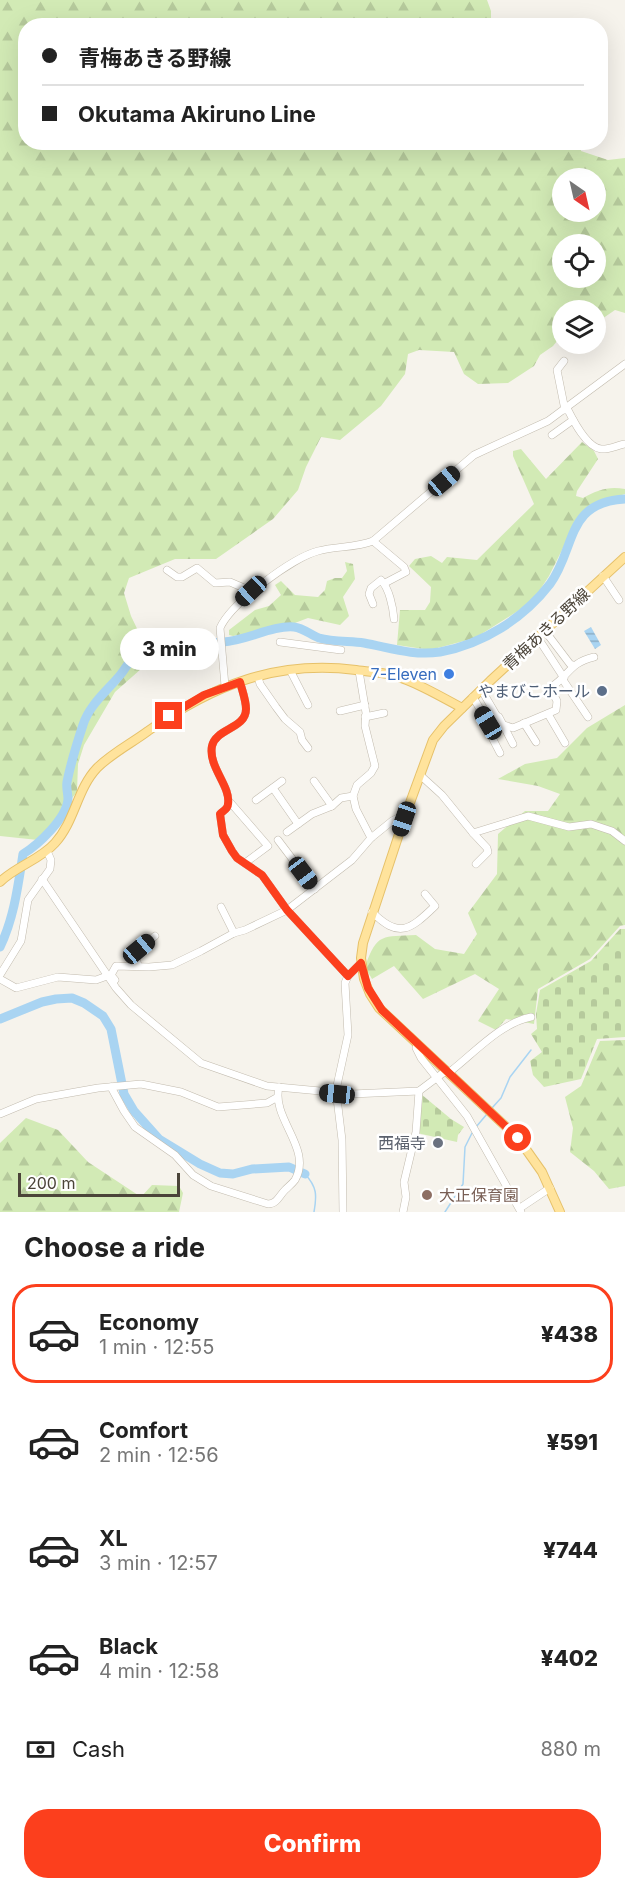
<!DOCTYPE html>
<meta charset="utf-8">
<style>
:root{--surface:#fff;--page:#f2f2f2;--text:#222;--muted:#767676;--line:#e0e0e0;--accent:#fc3f1d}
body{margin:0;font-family:Inter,"Noto Sans JP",sans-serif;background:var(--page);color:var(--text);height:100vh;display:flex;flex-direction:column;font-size:22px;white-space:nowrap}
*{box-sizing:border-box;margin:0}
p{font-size:20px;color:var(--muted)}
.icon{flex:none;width:33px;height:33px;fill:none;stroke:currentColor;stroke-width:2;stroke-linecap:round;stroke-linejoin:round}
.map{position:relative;height:1212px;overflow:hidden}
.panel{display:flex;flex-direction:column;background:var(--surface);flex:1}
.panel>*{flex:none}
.top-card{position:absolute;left:18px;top:18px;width:590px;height:132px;border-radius:24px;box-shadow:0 6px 24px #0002;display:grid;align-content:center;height:132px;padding:0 24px;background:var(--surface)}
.needle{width:39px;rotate:146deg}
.tools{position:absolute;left:552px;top:168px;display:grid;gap:12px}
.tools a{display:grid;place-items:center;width:54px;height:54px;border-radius:50%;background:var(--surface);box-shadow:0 6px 24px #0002;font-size:30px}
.scale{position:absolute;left:18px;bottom:15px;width:162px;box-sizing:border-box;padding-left:6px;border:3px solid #4b4439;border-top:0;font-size:16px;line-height:21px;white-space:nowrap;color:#4b4439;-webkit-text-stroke:4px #fff;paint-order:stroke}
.end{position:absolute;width:27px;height:27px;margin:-14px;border:8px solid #fc3f1d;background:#fff;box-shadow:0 0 0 3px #fff}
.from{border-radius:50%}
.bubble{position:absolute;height:42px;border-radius:21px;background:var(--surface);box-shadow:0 6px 24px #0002;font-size:20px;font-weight:800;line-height:42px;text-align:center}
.car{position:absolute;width:18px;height:36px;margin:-18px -9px;border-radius:8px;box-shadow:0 0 4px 2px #0007;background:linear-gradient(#222 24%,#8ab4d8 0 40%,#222 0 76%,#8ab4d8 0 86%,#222 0)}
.top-card b{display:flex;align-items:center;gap:21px;height:57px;font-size:22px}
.top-card b+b{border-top:2px solid var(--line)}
.top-card i{width:15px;height:15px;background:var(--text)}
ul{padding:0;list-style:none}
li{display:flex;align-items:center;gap:18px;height:99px;margin:0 12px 9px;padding:0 12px;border:3px solid transparent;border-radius:24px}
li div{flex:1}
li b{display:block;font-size:22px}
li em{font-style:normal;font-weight:800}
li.active{border-color:var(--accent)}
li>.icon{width:54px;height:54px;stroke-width:1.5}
h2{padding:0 24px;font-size:27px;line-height:72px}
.pay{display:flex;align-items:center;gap:15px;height:66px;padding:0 24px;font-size:22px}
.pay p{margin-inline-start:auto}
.primary-button{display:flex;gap:12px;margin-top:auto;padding:12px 24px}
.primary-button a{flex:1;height:69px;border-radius:24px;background:var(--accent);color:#fff;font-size:24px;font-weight:800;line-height:69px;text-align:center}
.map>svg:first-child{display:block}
.forest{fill:url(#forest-firs);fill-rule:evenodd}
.cemetery{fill:url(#cemetery-stones)}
.water{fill:url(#water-rules)}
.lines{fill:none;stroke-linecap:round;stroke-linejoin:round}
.stream{stroke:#a9d4f2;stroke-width:1.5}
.river{stroke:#a9d4f2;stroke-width:9}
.minor-casing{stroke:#c2bbae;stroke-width:8}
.major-casing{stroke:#e6c16a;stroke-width:10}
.minor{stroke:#fff;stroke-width:7}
.major{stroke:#ffe39c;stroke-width:8}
.route{stroke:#fc3f1d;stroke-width:8}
.shop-dot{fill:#3f7fe0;stroke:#fff;stroke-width:2}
.service-dot{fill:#5c6f8a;stroke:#fff;stroke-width:2}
.worship-dot{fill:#6b7280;stroke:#fff;stroke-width:2}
.education-dot{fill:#8d6e63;stroke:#fff;stroke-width:2}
.labels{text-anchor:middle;stroke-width:5;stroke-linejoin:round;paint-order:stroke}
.street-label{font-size:16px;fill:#4b4439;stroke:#fff}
.shop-label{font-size:16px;fill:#366cbe;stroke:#fff;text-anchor:end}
.service-label{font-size:16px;fill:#4e5e75;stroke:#fff;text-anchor:end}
.worship-label{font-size:16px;fill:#5b616d;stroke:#fff;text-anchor:end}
.education-label{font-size:16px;fill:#785e54;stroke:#fff;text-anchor:start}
</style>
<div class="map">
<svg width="625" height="1212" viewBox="0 0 625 1212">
<defs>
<pattern id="forest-firs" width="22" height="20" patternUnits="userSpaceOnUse" patternTransform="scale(1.5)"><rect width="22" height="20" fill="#d2eab5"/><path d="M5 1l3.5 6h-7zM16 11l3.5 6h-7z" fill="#b6ca9c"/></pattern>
<pattern id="cemetery-stones" width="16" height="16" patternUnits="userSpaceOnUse" patternTransform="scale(1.5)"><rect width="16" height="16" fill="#d2eab5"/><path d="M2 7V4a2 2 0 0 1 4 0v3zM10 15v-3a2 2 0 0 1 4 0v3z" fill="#b6ca9c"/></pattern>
<pattern id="water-rules" width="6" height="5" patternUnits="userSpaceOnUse" patternTransform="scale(1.5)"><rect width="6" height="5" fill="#a9d4f2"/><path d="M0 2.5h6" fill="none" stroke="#8caec5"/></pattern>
</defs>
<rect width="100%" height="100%" fill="#f6f3ec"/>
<!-- forest -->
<g class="forest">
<path d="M0,0H487L491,11V26H26V142H581V151L608,160L625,158V313L615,310L596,323V310H562V335L553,346L540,355L534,366L508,383L478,384L464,374L454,352L419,350L408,354L405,374L381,406L340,440L321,437L306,467L298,490L273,519L216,559H175L129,578L124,593L131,616L143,641L171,634L210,637L207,652L179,653L150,661L115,692L84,745L78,764L77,792L38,840L0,836ZM596,178V212H562V178ZM562,244H596V278H562Z"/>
<path d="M582,442L594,451L598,459L577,491L576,496L583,498C598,490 608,486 625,489V494L594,504L572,530L549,576L532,602L475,638L430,650L397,645L400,610H425L430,602L431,587L409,566L415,559L431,556L442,563L447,557L477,560L534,504L513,456V451L521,449L546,479Z"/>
<path d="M345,562L353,564L355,579L343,597L349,616L340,625L308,618L287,626L233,636L229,635V630L255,610L269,606L281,595L275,585L281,581L295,595L318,597L325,590L327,581L335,578H342L347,571Z"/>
<path d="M625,705V925L620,926L590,959L538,989L534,1024L506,1019L496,1030L478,1021L499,989L475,974L423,999L394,966L372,979L365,967C377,932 383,937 416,935L435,949L464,954L477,934L468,913L497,874L498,834L525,811H548L560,794L538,786L498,779L525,764L557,758L587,728Z"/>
<path d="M625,1040V1186L609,1189L594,1171L570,1152L573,1128L565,1097L581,1086L600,1041Z"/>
<path d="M26,1118L58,1130L88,1162L141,1197L152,1185L179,1186L183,1193L179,1212H0V1143Z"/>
</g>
<!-- cemetery -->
<g class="cemetery">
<path d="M620,929H625V1037L597,1039L581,1079L544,1087L533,1075L530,1061L542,1052L531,1034L537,1029L536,1014L540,990L591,961Z"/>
<path d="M421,1094L451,1119L464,1127L458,1135L457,1142L417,1133Z"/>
</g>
<!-- water -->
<path class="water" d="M591,627L601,645L595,649L584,631Z"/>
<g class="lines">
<!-- stream -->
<g class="stream">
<path d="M492,1108L501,1098L510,1077L531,1050"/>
<path d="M476,1127L487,1114"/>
<path d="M305,1174C317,1187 317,1195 314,1212"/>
<path d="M445,1212L463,1184L465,1147L472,1133"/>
</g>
<!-- river -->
<g class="river">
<path d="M0,947C14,918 18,886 23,854C38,845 67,818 68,799C68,793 66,788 67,782C71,762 77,743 83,725C89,705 108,690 121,674C127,666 132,656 140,650C158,636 171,640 192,643C202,644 213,643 223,642C245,641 273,625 294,627C303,628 311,635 319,638C333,642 350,641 364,643C391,648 413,656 440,652C483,644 523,619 550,584C576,549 565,502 625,499"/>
<path d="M0,1019L42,1002L56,999L72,998L84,1003L103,1016L111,1029L124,1094L134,1111L159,1139L200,1164L220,1173L233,1174L252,1169L289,1167L305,1174"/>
</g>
<defs>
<g id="minor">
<path d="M564,361L557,370L565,410"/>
<path d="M567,408C573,420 586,447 601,449C608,450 618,445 625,444"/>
<path d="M552,435L573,420"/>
<path d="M373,541L404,567L406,572L385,583"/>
<path d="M167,570L177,577H182L197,568L215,583L230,582L251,591"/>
<path d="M603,576L619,600"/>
<path d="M373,604L369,594L371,588L381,580C389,588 393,607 394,619"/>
<path d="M545,631L570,664L573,665"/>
<path d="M538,638L564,678"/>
<path d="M280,642L341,650"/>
<path d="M290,670L308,705"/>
<path d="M359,671L366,713L365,726L375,766L371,773L357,785L353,796L356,809L371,838"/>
<path d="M258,677L260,684L276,707L285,719L300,732L302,740L308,748"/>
<path d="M563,680L588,717"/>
<path d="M240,682C242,690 246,700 246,709C246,729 216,728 212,746C208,767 231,786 228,804C228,809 223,811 220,814L223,835L232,851L237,858L262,875L287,910L348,976"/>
<path d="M225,686L220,628C231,603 292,558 318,551C336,546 355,548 373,541L474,455L548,421L625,364"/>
<path d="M481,689L498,718"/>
<path d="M473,697L488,723"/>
<path d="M340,711L365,705"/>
<path d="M548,714L565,743"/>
<path d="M365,717L384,713"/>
<path d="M524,723L536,742"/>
<path d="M504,725L513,728L556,710L557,701L550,688C570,675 569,663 594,657"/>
<path d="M500,753L485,724L499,717L513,744"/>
<path d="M420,775L442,795L473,833L528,816L569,827L591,824L612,831L625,841"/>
<path d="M314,781L332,806"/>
<path d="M273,788L298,824"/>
<path d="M256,800L282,781"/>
<path d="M229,801L268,846L245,863"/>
<path d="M287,832L312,814L332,806L341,798L353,796"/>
<path d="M473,833L487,848L488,852L476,864"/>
<path d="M278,840L315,889"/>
<path d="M42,879L116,988L131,1005L201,1063L267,1086L352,1094L419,1091L443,1073L451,1071C475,1052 501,1023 531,1017"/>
<path d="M221,907L234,933"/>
<path d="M372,912C399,939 410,930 435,906L425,894"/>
<path d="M138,966L135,953L155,936"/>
<path d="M0,975L21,941L28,900L50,869L51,860L47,851"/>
<path d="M0,979L16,988L58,977L96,980L107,976"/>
<path d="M115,980L111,975L116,966L149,967L172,965L201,951L234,933L245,930L287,910L352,860L371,838L392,821L398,818L404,819"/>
<path d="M417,1043L416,1048L421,1058L467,1116L521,1212"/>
<path d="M111,1087L124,1111L135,1127L175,1155L193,1175L211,1186L268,1204C277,1204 279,1196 285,1190C288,1187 292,1184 295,1180C313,1148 271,1119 279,1087"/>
<path d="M0,1114L36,1099L98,1088L141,1084L181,1092L218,1107L267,1103L276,1098"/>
<path d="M520,1208L550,1188"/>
<path d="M343,1212L342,1140L336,1090L348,1035L345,983L348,976L361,963"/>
<path d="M403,1212L406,1197L404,1182L416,1132L419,1091"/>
</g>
<g id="major">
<path d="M0,882C16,866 40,860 55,843C75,821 77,789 97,768C112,753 132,743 148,731C213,685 276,660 356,670C368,672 380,672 392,675C416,682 440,696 462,708"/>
<path d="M560,1212L542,1172L518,1138L379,1008L370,994L364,979L361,958L363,943L404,819L433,740L444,726L490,681L625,557"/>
</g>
</defs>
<!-- minor casing -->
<use href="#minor" class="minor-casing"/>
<!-- major casing -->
<use href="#major" class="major-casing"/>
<!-- minor -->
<use href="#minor" class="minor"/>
<!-- major -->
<use href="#major" class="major"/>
</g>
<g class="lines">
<!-- route -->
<path class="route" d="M169,716L204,695L240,682C242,690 246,700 246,709C246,729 216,728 212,746C208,767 231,786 228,804C228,809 223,811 220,814L223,835L232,851L237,858L262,875L287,910L348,976L361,963L368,988L382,1010L518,1138"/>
</g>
<!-- markers -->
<circle class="shop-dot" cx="449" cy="674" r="6"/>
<circle class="service-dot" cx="602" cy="691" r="6"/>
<circle class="worship-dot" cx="438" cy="1143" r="6"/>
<circle class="education-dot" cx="427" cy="1195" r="6"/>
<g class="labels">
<!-- street labels -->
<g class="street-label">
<text transform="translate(546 629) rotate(-43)" y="6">青梅あきる野線</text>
</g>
<!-- shop labels -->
<g class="shop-label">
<text x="437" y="680">7-Eleven</text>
</g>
<!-- service labels -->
<g class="service-label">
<text x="590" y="697">やまびこホール</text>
</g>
<!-- worship labels -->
<g class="worship-label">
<text x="426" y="1149">西福寺</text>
</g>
<!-- education labels -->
<g class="education-label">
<text x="439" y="1201">大正保育園</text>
</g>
</g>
</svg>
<div class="tools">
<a><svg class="needle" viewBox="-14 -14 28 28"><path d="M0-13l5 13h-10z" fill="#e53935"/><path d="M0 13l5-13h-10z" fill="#767676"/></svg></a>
<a><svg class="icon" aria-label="locate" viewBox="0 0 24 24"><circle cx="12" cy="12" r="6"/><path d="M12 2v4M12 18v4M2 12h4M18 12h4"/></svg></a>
<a><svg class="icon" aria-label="layers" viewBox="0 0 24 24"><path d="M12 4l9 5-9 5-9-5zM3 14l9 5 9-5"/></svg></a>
</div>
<div class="scale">200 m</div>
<i class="end from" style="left:518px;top:1138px"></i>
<i class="end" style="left:169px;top:716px"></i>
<div class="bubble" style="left:120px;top:628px;width:99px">3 min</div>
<i class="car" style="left:444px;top:481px;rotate:50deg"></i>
<i class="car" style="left:251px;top:591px;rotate:227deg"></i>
<i class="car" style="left:488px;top:723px;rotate:329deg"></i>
<i class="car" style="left:404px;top:819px;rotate:199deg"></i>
<i class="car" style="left:303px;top:873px;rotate:143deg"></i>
<i class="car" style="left:139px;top:949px;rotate:50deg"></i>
<i class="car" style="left:337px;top:1094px;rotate:276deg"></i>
<div class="top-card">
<b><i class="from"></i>青梅あきる野線</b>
<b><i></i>Okutama Akiruno Line</b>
</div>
</div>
<section class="panel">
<h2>Choose a ride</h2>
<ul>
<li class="active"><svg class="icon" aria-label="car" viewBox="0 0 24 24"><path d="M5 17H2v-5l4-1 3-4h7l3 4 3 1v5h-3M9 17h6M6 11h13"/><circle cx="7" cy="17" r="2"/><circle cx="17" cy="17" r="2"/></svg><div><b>Economy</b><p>1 min · 12:55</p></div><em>¥438</em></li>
<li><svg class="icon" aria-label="car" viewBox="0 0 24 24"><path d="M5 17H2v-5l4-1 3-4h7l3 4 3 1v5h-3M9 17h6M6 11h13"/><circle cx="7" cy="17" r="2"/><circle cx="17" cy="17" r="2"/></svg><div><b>Comfort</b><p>2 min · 12:56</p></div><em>¥591</em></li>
<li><svg class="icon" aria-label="car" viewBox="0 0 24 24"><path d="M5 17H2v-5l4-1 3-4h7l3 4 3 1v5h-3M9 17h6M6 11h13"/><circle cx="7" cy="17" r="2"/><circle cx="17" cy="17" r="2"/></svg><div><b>XL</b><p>3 min · 12:57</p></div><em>¥744</em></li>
<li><svg class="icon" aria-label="car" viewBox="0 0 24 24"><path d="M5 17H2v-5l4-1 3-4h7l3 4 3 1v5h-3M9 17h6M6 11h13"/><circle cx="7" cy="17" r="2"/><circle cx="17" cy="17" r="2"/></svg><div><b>Black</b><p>4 min · 12:58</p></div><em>¥402</em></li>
</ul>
<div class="pay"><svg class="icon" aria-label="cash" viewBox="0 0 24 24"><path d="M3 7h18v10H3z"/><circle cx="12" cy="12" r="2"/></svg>Cash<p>880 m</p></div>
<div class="primary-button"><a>Confirm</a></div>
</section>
